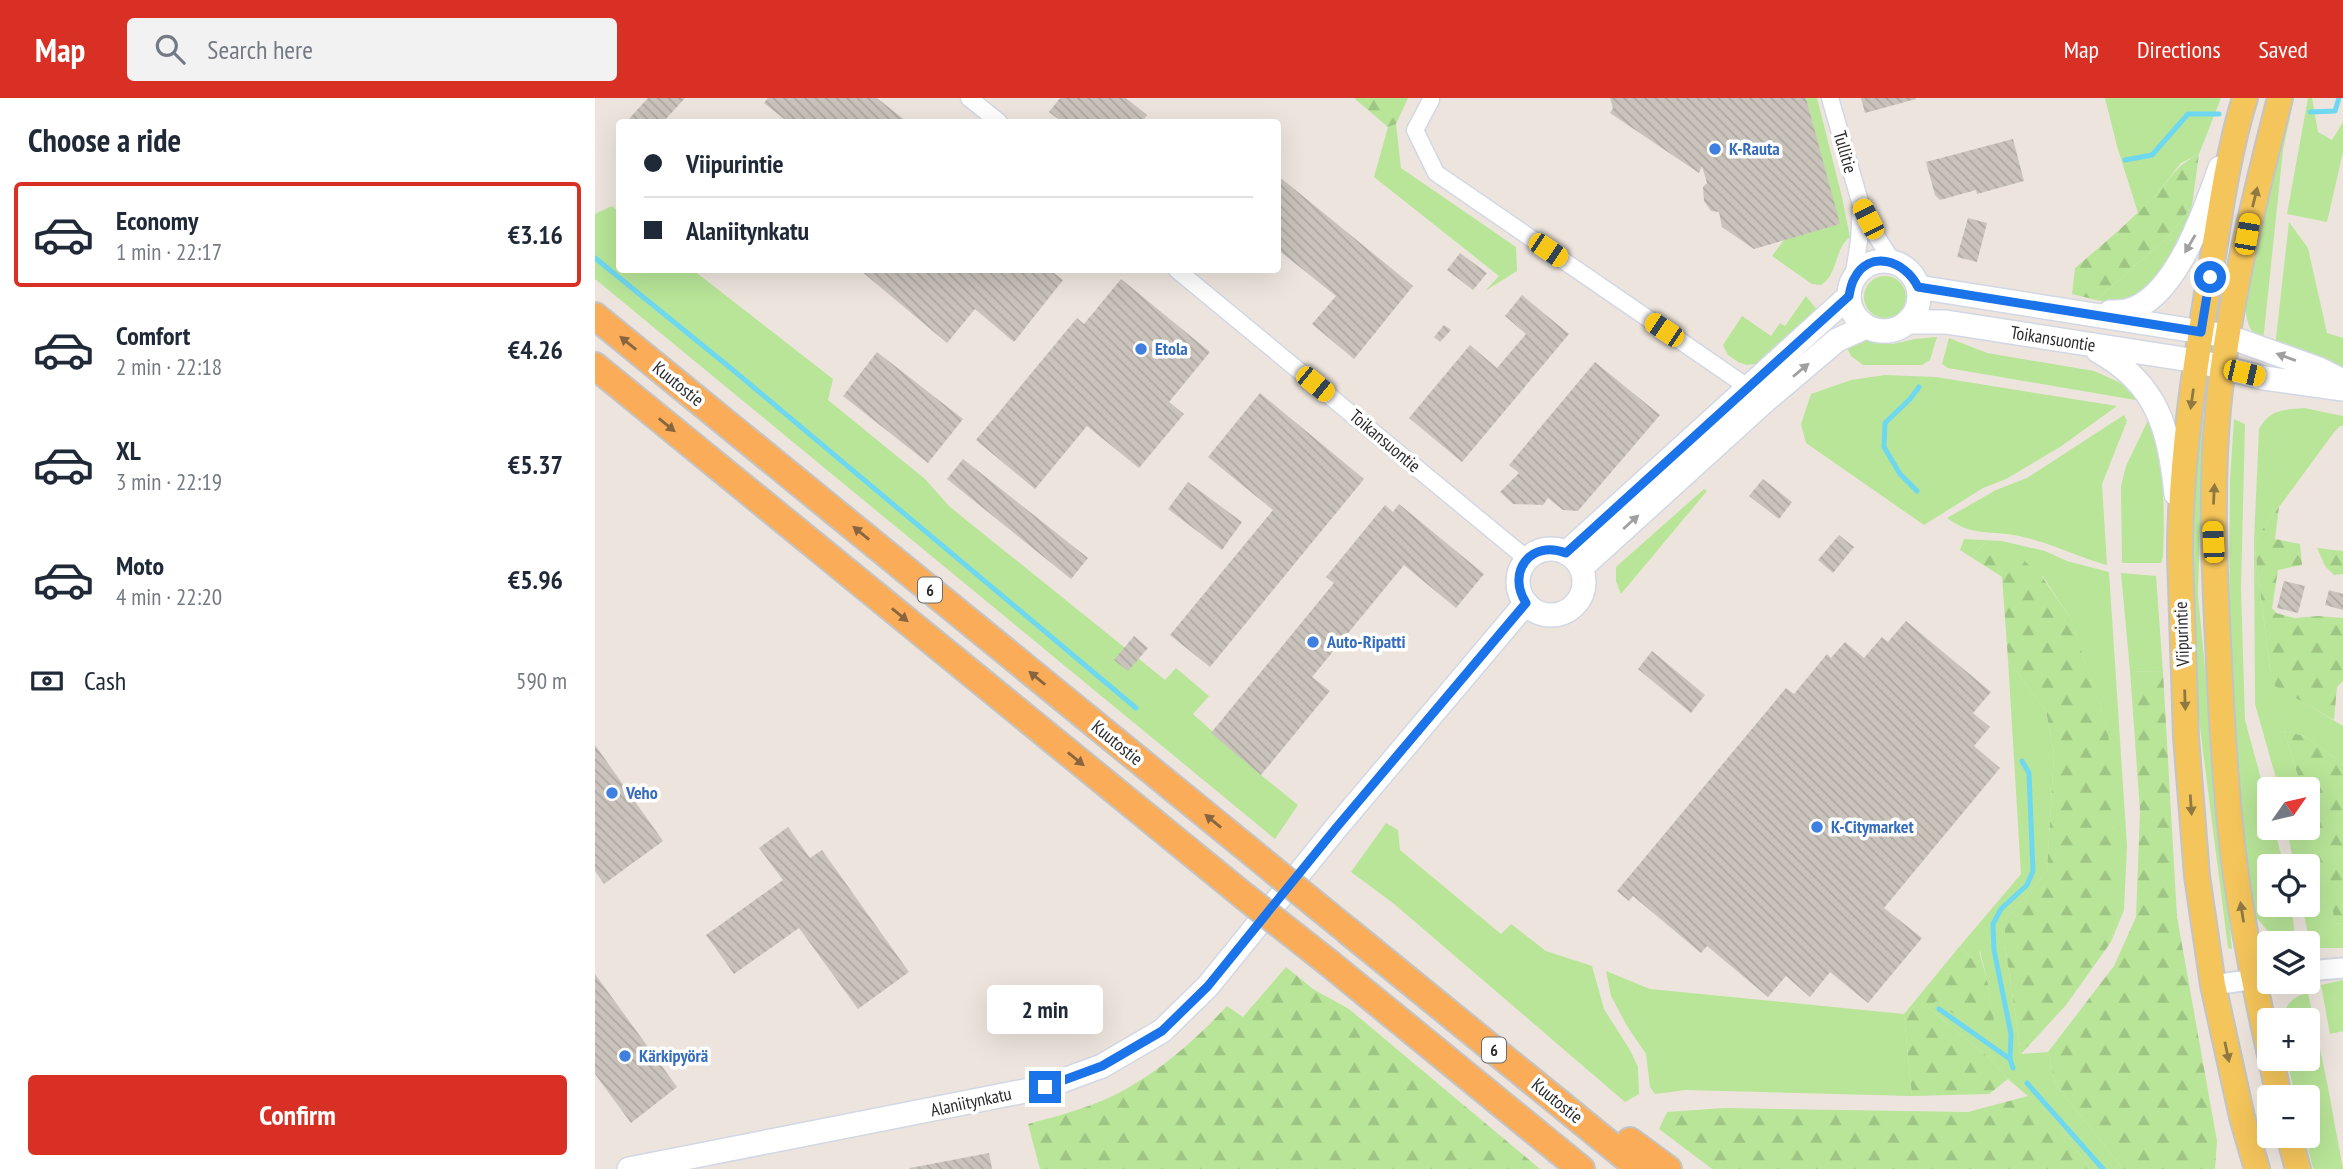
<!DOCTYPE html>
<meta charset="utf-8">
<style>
:root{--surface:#fff;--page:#f2f2f3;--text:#1f2937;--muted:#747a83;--line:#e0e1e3;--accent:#d93025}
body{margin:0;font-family:"PT Sans Narrow",sans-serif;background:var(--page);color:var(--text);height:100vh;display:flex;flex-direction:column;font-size:26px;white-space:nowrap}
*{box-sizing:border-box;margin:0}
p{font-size:23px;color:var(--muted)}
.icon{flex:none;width:38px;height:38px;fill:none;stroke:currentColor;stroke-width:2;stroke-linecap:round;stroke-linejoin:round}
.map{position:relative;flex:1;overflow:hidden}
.details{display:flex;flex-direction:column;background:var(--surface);width:595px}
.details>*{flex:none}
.banner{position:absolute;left:21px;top:21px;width:665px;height:154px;border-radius:7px;box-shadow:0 7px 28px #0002;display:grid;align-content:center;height:154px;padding:0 28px;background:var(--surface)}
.needle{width:46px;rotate:56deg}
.controls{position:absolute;left:1662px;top:679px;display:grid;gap:14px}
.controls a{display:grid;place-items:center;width:63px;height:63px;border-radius:7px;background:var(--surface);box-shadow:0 7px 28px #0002;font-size:35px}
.end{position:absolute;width:32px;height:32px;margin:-16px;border:9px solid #1a73e8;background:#fff;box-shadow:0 0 0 4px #fff}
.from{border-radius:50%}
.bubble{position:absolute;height:49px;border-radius:7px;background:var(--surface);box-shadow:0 7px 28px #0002;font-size:23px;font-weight:700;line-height:49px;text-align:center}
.car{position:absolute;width:21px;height:42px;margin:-21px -10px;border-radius:9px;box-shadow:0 0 5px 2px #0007;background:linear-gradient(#f5c518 24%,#345 0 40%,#f5c518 0 76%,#345 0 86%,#f5c518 0)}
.banner b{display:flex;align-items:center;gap:24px;height:66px;font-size:26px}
.banner b+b{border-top:2px solid var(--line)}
.banner i{width:18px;height:18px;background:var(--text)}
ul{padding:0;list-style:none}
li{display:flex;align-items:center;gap:21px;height:105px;margin:0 14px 10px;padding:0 14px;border:4px solid transparent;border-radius:7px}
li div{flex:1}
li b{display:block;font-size:26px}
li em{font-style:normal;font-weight:700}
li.selected{border-color:var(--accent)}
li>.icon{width:63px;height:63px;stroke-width:1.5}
h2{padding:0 28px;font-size:32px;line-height:84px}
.pay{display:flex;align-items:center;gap:18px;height:77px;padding:0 28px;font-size:26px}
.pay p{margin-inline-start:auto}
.cta{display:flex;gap:14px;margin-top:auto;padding:14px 28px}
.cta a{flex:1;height:80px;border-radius:7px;background:var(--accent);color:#fff;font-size:28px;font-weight:700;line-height:80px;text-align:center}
header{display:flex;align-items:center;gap:42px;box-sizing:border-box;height:98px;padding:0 35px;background:var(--accent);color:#fff}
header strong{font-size:33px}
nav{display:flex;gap:38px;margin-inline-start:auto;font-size:24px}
.search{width:490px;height:63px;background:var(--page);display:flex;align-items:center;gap:18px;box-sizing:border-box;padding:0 24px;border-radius:7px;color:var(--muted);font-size:26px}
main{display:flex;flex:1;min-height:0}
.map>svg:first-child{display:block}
.grass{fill:#b8e598}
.forest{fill:url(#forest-firs)}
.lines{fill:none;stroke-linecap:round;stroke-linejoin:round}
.stream{stroke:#6ed8f1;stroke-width:5}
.building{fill:url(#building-back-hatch)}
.minor-casing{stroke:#d2d7e4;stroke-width:19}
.tertiary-casing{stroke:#d2d7e4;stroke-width:23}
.secondary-casing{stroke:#d2d7e4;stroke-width:26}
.primary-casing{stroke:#c4c4c4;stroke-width:28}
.trunk-casing{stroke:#c4c4c4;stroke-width:30}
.minor{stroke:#fff;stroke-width:16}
.tertiary{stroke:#fff;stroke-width:19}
.secondary{stroke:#fff;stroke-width:23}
.primary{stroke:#f4c55b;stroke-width:24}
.trunk{stroke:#faac58;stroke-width:26}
.trunk-bridge-casing{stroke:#c4c4c4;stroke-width:30;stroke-linecap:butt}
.trunk-bridge{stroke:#faac58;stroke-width:26}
.oneway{fill:#907843}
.oneway2{fill:#a0a0a0}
.oneway3{fill:#88653f}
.route{stroke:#1a73e8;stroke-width:9}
.shop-dot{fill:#3f7fe0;stroke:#fff;stroke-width:2.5}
.labels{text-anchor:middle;stroke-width:7;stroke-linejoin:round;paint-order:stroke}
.shield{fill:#fff;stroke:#6b6b6b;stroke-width:2}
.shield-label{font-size:16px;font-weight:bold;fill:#2b2b2b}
.shop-label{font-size:18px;font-weight:bold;fill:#366cbe;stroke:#fff;text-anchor:start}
.street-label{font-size:18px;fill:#2b2b2b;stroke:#fff}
</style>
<header>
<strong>Map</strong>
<div class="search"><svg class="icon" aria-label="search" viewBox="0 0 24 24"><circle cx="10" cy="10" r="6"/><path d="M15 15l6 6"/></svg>Search here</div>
<nav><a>Map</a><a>Directions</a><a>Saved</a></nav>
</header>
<main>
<section class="details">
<h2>Choose a ride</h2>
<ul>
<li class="selected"><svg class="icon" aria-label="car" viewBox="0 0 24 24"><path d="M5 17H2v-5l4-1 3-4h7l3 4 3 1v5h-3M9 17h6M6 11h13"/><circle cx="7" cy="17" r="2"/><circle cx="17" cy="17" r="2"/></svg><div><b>Economy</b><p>1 min · 22:17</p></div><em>€3.16</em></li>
<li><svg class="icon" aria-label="car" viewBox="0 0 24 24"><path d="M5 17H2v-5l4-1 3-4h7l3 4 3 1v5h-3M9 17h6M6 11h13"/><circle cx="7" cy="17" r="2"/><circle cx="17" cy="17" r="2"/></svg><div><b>Comfort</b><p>2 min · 22:18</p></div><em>€4.26</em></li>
<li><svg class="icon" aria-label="car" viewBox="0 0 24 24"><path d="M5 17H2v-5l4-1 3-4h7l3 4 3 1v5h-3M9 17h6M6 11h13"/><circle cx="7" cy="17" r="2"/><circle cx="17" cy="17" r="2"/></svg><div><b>XL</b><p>3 min · 22:19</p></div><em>€5.37</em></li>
<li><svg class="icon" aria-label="car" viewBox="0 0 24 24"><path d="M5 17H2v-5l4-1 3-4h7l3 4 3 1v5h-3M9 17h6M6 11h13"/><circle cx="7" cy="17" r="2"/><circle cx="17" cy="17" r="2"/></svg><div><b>Moto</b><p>4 min · 22:20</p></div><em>€5.96</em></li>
</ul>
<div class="pay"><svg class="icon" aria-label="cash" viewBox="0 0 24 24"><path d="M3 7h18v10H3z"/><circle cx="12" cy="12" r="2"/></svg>Cash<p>590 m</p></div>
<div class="cta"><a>Confirm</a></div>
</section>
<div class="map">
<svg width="1748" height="1071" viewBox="0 0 1748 1071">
<defs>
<pattern id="forest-firs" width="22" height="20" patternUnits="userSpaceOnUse" patternTransform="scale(1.75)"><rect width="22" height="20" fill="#b8e598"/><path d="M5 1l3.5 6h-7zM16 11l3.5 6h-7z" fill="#9ec583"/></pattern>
<pattern id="building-back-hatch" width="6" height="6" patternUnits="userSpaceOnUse" patternTransform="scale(1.75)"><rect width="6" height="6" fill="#c9c3bb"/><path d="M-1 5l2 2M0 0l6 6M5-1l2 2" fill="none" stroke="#ada8a1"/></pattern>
</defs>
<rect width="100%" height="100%" fill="#ede5dd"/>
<!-- grass -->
<g class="grass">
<path d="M1211,0H1222L1247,99L1255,139C1239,151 1243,177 1226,187L1217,186L1177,158L1189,142L1244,126Z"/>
<path d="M1510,0H1626L1604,56L1586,65L1561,97L1543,115L1522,48Z"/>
<path d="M1693,0H1699L1688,52L1668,244C1653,233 1651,222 1650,204Z"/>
<path d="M1713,0H1717L1723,34L1737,42L1748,24V54L1732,124L1692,116Z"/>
<path d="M801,26L806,70L921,149L922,173L890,193L904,178L779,79L793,29Z"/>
<path d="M17,108L24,114V172H98L238,281L233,302L330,381L355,409L570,582L581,570L614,598L598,616L666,677L703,707L680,741L0,181V116Z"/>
<path d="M1597,108L1583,152L1570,173L1547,195L1521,205L1501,202L1575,137Z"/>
<path d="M1694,124L1713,150L1732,235L1748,240V269L1680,249Z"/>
<circle cx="1290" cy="199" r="21"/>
<path d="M1211,198L1222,212L1166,265L1152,267L1143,264L1133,257L1128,247L1147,218L1176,238L1185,225L1190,228Z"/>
<path d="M1342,239L1335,262L1327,267H1268L1256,258L1249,244L1265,242L1298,246L1320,241Z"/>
<path d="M1354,240L1392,255L1499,273L1528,286L1546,303L1353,270L1347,266Z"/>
<path d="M1290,277L1341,279L1522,308L1465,349L1411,381L1388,390L1329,427L1211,345L1206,326L1216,296L1256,282Z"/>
<path d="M1709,310L1748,318V328H1745L1740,333L1659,443L1675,571L1680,587L1748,628V666L1709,638L1689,633L1707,691H1684L1660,606L1659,443L1664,331C1675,311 1689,312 1709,310Z"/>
<path d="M1529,317L1532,323L1507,386L1512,467C1483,459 1454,444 1424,438C1395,432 1378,439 1352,420L1401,392L1432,380Z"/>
<path d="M1555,318C1569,369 1570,407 1568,459L1566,465H1527L1526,388L1531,368Z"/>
<path d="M1602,319H1608L1603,497L1637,851L1633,850L1602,606L1596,498Z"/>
<path d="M1639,321L1650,326L1646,490L1650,622L1675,714V730H1679L1689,768H1675V807H1697L1700,845H1683L1660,818L1653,786L1639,647L1634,537L1635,382Z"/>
<path d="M1109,391L1112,393L1026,496L1021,483V469Z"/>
<path d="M1369,441L1407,443L1450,453L1472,463L1514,474L1532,748L1529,812L1516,844L1523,813L1512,629L1476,521L1449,480L1391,444L1376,459L1365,452Z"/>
<path d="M1526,475L1561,478L1568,574L1535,573Z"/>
<path d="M1413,562L1451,613L1459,656L1452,773L1410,822V847L1426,956L1453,954L1460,985L1528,1071H1495L1463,1024L1413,981L1398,963L1334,910L1341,902L1402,947L1393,886L1385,853L1376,860L1365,848L1426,776Z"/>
<path d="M1713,712L1736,796L1740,825L1748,826V850H1716L1707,807H1713V768H1699L1692,730H1713Z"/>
<path d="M791,725L803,732L805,752L906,836L916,826L951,853L997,868L1009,911L1035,952L1043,969L1044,996L1030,1004L798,805L756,774Z"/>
<path d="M1011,873L1055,891L1309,916L1317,998L1091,992L1060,996L1055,989L1051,956L1032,928L1016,898Z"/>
<path d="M1748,882V933L1735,936L1726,887Z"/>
<path d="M1713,895L1732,984L1748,1071H1718L1710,1038H1713V999H1700L1692,961H1713V922H1686C1692,906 1696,899 1713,895Z"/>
</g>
<!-- forest -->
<g class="forest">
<path d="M759,0H813L801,26L793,29Z"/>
<path d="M1604,56L1597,108L1575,137L1501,202L1477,196L1480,170C1507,147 1533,125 1557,101C1576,82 1578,69 1604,56Z"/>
<path d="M1684,409L1680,441L1705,446L1707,467L1683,472L1677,510L1681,515L1700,520L1723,518L1748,520V583L1742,589L1739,622L1680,588L1675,571L1659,443Z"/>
<path d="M1391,444L1421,455L1448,480L1476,521L1512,629L1524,716L1523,813L1516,844L1471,907L1426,956L1410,847V822L1452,773L1459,656L1451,613L1413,562L1407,479L1376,459Z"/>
<path d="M1722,450L1748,453V476L1739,477L1730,468Z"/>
<path d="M1535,573L1568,574L1582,819L1622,1043L1620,1071H1528L1460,985L1453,954L1519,868L1541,819L1545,713Z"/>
<path d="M1689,633L1709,638L1748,666V826L1740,825C1734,780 1713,737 1713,691H1707Z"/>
<path d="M1365,848L1376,860L1384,853L1393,886L1403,948L1341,903L1334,910L1398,963L1413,981L1394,996L1317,998L1309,916Z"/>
<path d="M691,869L718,891L754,911L945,1071H445L433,1026C466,1017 501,1008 531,991C570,969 602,940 632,908L648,919Z"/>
<path d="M1433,998L1463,1024L1495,1071H1117L1064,1031L1072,1014L1129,1010L1373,1014Z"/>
</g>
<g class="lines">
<!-- stream -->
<g class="stream">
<path d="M1715,14L1740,13L1744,0"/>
<path d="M1530,62L1557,57L1593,16H1624"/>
<path d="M0,160L138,272L541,610"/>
<path d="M1322,393L1305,376L1289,349L1290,325L1315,301L1324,289"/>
<path d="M1344,911L1415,961"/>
<path d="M1418,970L1415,961L1416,936L1399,852L1398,826L1406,811L1432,787L1438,773L1434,675L1427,663"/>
<path d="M1432,985L1508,1071"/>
</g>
</g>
<!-- building -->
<g class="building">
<path d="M53,0H90L68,24H31Z"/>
<path d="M173,0H282L312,24H193L169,5Z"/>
<path d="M465,0H531L552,17L547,24H467L454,14Z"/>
<path d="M1015,0H1211L1245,126L1159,151L1127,129L1124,114L1116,113L1109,103L1108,89L1112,85L1107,68L1104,75L1015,15L1018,10Z"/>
<path d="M1266,0H1321V1L1270,15Z"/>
<path d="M1418,41L1429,83L1382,96L1381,92L1345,102L1340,97L1331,64Z"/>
<path d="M682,77L818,188L759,261L717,226L741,198L682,151Z"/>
<path d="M1373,120L1392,125L1382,164L1362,159Z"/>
<path d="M865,155L892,175L878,192L852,172Z"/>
<path d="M265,172H455L468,182L419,244L380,211L352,245Z"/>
<path d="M526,181L615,254L574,304L589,316L544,370L492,328L440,391L381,342L482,220L489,226Z"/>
<path d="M927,197L974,236L867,364L814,320L875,247L902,270L931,236L910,218Z"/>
<path d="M849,227L856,232L845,244L839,239Z"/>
<path d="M282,254L368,321L333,365L248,298Z"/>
<path d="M1000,264L1065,317L983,413L968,412L953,400L948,407L918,406L905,394L924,375L914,367Z"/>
<path d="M665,295L769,381L615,569L575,537L678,412L613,359Z"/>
<path d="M368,361L493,460L476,481L352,381Z"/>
<path d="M1168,381L1197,404L1184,421L1154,398Z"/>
<path d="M593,384L647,424L627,452L573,411Z"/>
<path d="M804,406L889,476L861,510L809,467L717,579L735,593L666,677L616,635L739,485L731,479L790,407L798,414Z"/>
<path d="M1244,437L1259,449L1238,475L1223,462Z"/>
<path d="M1689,483L1710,488L1703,515L1682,510Z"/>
<path d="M1734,492L1748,496V512L1730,507Z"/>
<path d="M1311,523L1396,594L1378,615L1395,629L1379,648L1405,670L1289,810L1327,840L1273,905L1235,874L1215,899L1191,878L1173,899L1112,848L1106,855L1038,798L1034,803L1022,793L1191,590L1199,596L1232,556L1236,560L1250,544L1269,560L1287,539L1293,544Z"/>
<path d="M539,538L553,550L533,573L519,562Z"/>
<path d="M1057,553L1110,597L1096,615L1043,571Z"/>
<path d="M0,647L68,743L9,786L0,773Z"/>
<path d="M193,729L215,760L227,752L314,874L263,911L204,830L139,876L111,837L188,782L164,750Z"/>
<path d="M0,876L82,989L36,1025L0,976Z"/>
<path d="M394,1055L397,1071H315V1070Z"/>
</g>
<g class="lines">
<defs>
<g id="minor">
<path d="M374,0L404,24"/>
<path d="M1235,0L1266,107L1280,136L1298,164"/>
<path d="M836,2L820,32L841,75L1154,290"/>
<path d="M582,172L932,461"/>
<path d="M1258,181L1264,143L1266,109"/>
</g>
<g id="tertiary">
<path d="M1713,873L1748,870"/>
<path d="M1618,887L1675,879"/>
</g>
<g id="secondary">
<circle cx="1289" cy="198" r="35"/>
<path d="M1323,189L1632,238L1724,271L1748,283"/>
<path d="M1515,214C1520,214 1526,214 1531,213C1581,202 1610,111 1625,70"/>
<path d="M1313,224H1351L1377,228L1602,263L1669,280L1748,291"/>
<path d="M1503,253C1563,286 1574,331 1581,396"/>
<circle cx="956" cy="484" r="33"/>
<path d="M971,455L1254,198"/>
<path d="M986,470L1171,302L1242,242L1271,229"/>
<path d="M34,1071L450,989L507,968L567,933L613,888L741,730L931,505"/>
</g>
<g id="primary">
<path d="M1650,0C1633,54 1624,121 1615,177C1600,269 1585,364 1585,457L1591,639L1602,778L1618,887L1647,1019L1662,1071"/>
<path d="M1675,957C1660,890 1646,823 1638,754C1630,684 1626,613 1623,543C1619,466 1616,388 1623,311C1633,206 1659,102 1685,0"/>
<path d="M1676,961L1684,999"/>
<path d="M1694,1038L1703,1071"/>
</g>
<g id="trunk">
<path d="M0,218L671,766"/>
<path d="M0,268L649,798"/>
<path d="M753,833L1045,1071"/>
<path d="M734,865L986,1071"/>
<path d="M1035,1043L1073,1071"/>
</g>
</defs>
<!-- minor casing -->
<use href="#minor" class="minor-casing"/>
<!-- tertiary casing -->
<use href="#tertiary" class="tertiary-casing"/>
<!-- secondary casing -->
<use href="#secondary" class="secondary-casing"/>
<!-- primary casing -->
<use href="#primary" class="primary-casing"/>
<!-- trunk casing -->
<use href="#trunk" class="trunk-casing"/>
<!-- minor -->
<use href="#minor" class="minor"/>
<!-- tertiary -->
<use href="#tertiary" class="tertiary"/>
<!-- secondary -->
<use href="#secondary" class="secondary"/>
<!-- primary -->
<use href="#primary" class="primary"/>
<!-- trunk -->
<use href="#trunk" class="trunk"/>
<defs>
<g id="trunk-bridge">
<path d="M671,766L753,833"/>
<path d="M649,798L734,865"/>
</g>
</defs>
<!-- trunk-bridge casing -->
<use href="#trunk-bridge" class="trunk-bridge-casing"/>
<!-- trunk-bridge -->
<use href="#trunk-bridge" class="trunk-bridge"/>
</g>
<!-- one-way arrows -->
<defs><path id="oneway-solid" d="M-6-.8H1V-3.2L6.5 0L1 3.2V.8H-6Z" transform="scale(1.75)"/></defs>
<g class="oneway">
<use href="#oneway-solid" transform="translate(1660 99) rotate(-76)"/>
<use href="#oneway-solid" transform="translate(1597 301) rotate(98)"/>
<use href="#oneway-solid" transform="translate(1619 396) rotate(-87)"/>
<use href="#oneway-solid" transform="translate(1590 602) rotate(88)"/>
<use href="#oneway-solid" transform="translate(1596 707) rotate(86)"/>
<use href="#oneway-solid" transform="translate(1647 814) rotate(-99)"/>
<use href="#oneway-solid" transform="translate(1632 954) rotate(78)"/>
</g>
<g class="oneway2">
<use href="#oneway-solid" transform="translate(1595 146) rotate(120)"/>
<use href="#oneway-solid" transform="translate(1691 259) rotate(-160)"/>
<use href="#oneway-solid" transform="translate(1206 272) rotate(-40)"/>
<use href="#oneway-solid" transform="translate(1036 424) rotate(-42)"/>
</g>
<g class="oneway3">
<use href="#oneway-solid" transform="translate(33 245) rotate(-141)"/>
<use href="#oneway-solid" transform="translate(72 327) rotate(39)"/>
<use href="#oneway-solid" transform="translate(266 435) rotate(-141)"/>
<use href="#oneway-solid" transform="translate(305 517) rotate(39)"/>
<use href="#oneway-solid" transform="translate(442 580) rotate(-141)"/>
<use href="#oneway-solid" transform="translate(481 661) rotate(39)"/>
<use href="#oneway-solid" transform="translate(618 723) rotate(-141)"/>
</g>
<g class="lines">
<!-- route -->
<path class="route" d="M450,989L507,968L567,933L613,888L741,730L931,505C911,474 936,441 971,455L1254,198C1255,193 1256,186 1259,181C1274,151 1310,162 1323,189L1606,234L1615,179"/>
</g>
<!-- markers -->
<g class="shop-dot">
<circle cx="1120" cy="51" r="7"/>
<circle cx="546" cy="251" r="7"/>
<circle cx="718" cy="544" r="7"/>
<circle cx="17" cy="695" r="7"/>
<circle cx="1222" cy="729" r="7"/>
<circle cx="30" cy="958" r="7"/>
</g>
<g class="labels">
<!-- shield labels -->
<g class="shield">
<rect x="323" y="479.5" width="24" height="25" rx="5"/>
<rect x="887" y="939.5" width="24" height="25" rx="5"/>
</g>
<g class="shield-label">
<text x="335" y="498">6</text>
<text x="899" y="958">6</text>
</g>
<!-- shop labels -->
<g class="shop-label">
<text x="1134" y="57">K-Rauta</text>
<text x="560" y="257">Etola</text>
<text x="732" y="550">Auto-Ripatti</text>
<text x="31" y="701">Veho</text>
<text x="1236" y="735">K-Citymarket</text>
<text x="44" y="964">Kärkipyörä</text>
</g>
<!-- street labels -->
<g class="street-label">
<text transform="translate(1250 54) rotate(74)" y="6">Tullitie</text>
<text transform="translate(1458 241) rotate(9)" y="6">Toikansuontie</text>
<text transform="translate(83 286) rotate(39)" y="6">Kuutostie</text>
<text transform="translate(790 343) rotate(40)" y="6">Toikansuontie</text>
<text transform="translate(1587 536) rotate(-92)" y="6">Viipurintie</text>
<text transform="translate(522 645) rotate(39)" y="6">Kuutostie</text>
<text transform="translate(962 1003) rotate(39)" y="6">Kuutostie</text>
<text transform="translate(376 1004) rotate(-12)" y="6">Alaniitynkatu</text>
</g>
</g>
</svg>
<div class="controls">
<a><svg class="needle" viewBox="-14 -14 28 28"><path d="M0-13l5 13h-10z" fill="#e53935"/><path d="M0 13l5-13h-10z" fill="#747a83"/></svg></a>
<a><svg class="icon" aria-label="locate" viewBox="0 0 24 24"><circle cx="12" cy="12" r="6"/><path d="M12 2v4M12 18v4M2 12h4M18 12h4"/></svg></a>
<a><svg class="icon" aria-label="layers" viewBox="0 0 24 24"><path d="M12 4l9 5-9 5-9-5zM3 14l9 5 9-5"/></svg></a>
<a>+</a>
<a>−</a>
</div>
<i class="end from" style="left:1615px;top:179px"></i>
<i class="end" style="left:450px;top:989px"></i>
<div class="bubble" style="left:392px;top:887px;width:116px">2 min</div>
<i class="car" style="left:1273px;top:121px;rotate:333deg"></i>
<i class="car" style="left:1652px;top:136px;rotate:10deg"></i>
<i class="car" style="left:953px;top:152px;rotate:124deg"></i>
<i class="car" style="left:1069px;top:232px;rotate:304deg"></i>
<i class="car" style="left:1649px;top:275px;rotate:103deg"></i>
<i class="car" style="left:720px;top:286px;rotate:129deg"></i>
<i class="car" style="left:1618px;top:444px;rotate:357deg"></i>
<div class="banner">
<b><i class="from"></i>Viipurintie</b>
<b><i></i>Alaniitynkatu</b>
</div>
</div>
</main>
